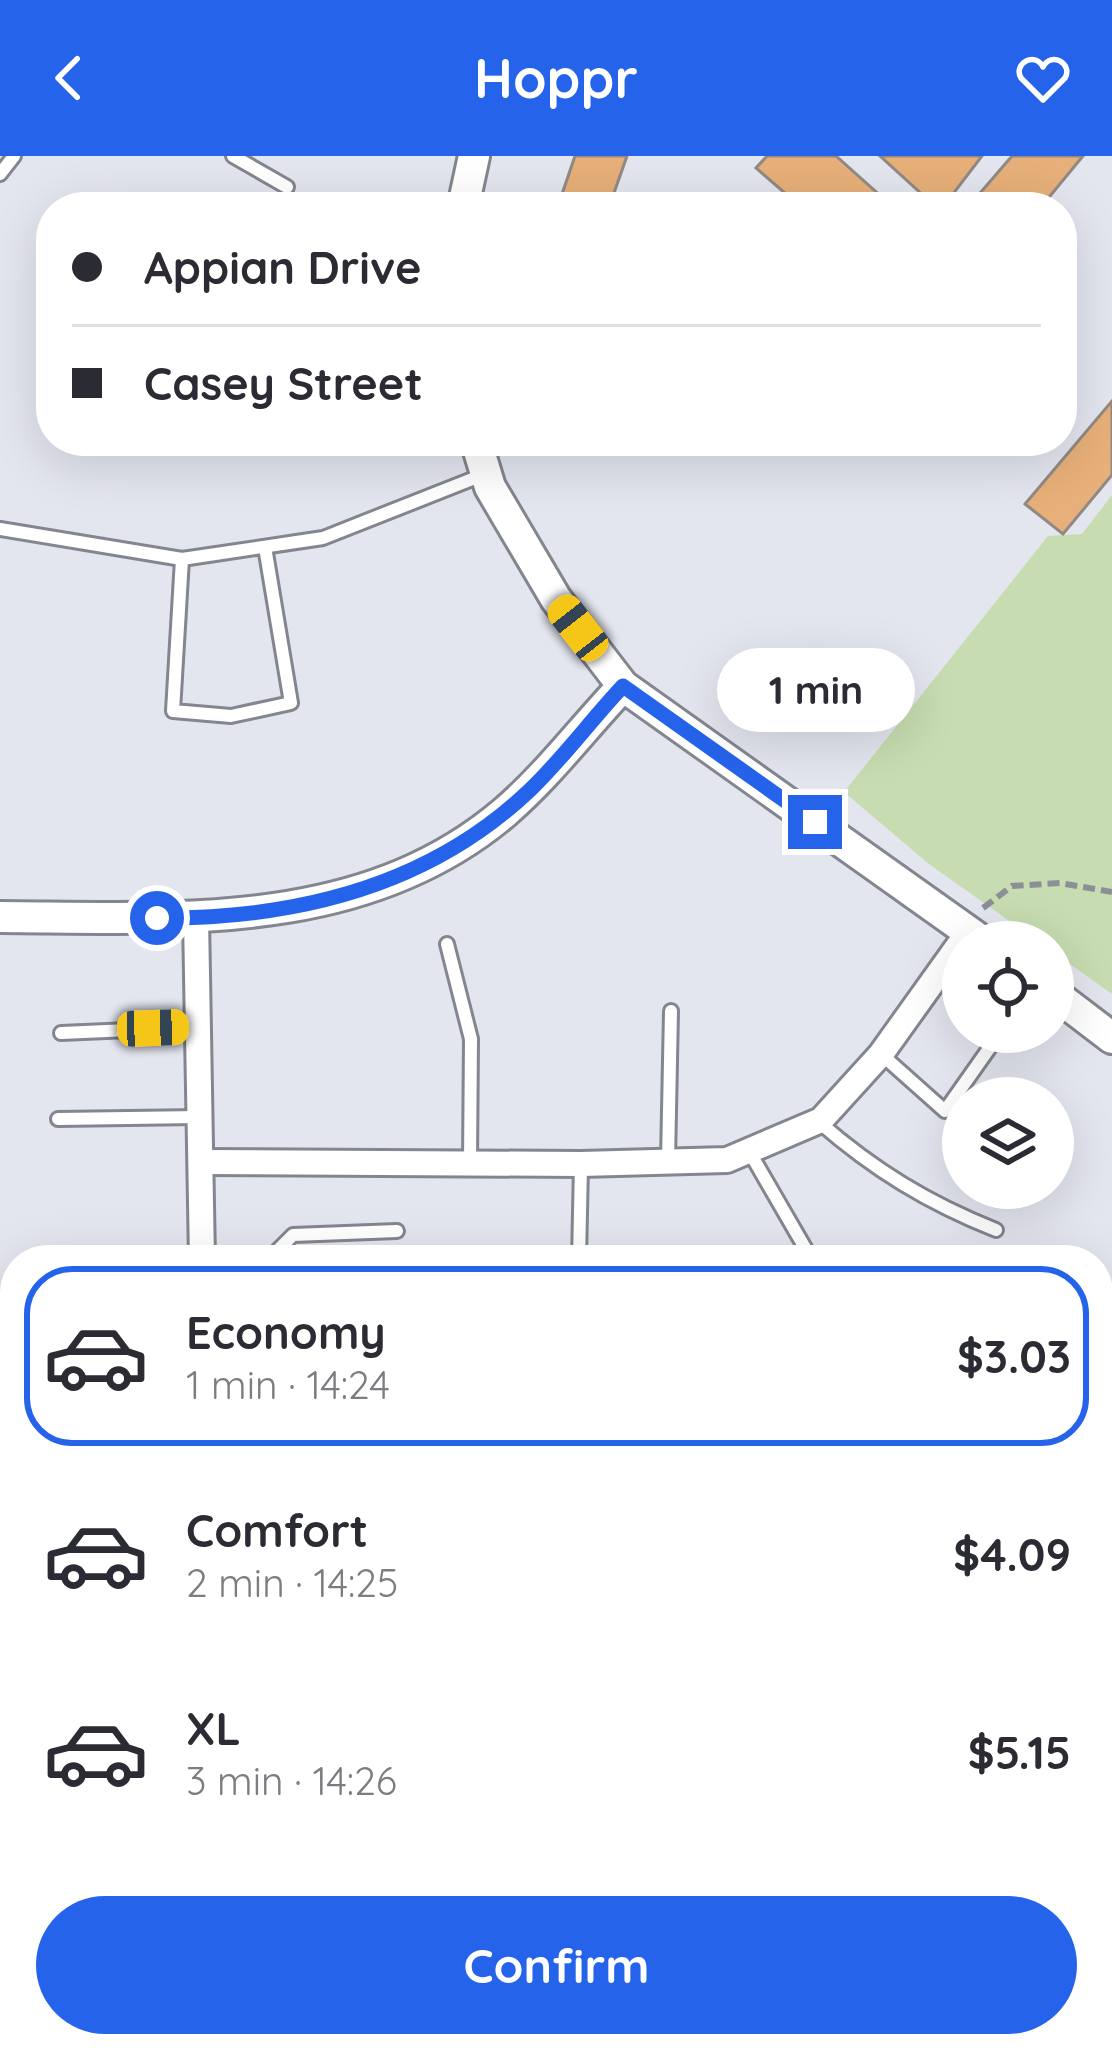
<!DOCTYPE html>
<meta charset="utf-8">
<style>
:root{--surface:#fff;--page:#f7f7f7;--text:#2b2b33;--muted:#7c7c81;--line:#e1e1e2;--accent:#2563eb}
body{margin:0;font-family:Quicksand,sans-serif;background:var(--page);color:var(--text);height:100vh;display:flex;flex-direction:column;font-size:45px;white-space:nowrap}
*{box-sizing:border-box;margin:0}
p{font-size:39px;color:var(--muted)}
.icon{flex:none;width:66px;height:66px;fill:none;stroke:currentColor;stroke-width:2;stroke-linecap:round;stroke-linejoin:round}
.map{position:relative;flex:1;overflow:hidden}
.drawer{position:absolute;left:0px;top:1089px;width:1113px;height:813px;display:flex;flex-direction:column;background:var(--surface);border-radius:48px 48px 0 0;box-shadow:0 12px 48px #0002}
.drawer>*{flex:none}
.top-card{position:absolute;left:36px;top:36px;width:1041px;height:264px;border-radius:48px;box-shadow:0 12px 48px #0002;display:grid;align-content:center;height:264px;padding:0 36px;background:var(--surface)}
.buttons{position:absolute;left:942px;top:765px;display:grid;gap:24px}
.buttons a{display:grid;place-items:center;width:132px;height:132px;border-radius:50%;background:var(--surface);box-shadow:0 12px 48px #0002;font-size:60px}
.end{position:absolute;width:54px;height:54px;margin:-27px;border:15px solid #2563eb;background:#fff;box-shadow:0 0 0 6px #fff}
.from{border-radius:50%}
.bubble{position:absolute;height:84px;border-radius:42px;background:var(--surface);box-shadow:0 12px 48px #0002;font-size:39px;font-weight:800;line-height:84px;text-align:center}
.car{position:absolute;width:36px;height:72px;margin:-36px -18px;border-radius:15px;box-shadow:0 0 9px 3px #0007;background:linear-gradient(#f5c518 24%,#345 0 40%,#f5c518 0 76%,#345 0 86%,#f5c518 0)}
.top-card b{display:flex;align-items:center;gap:42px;height:114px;font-size:45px}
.top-card b+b{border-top:3px solid var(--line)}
.top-card i{width:30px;height:30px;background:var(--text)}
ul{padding:21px 0 0;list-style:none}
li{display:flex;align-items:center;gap:36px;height:180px;margin:0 24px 18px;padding:0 12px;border:6px solid transparent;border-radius:48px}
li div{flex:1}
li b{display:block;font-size:45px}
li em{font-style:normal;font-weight:800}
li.current{border-color:var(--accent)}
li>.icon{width:108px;height:108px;stroke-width:1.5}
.cta{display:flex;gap:24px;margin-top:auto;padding:24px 36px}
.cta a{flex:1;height:138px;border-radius:72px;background:var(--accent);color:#fff;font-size:48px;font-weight:800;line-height:138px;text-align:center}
header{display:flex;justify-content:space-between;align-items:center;height:156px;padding:0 36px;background:var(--accent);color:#fff;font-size:54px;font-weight:800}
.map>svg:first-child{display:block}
.green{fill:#c7dcb0}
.building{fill:#e7af79;stroke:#918983;stroke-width:3}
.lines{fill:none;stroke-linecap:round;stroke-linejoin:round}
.service-casing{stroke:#84868f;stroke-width:18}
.minor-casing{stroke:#84868f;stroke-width:30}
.tertiary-casing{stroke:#84868f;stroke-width:36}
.secondary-casing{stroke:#84868f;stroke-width:39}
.motorway-casing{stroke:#84868f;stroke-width:51}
.path{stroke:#8d8f96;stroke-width:6;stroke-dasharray:12 6;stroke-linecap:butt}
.service{stroke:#fff;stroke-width:12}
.minor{stroke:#fff;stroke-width:24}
.tertiary{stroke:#fff;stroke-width:30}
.secondary{stroke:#fff;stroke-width:33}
.motorway{stroke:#fff;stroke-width:45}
.route{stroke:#2563eb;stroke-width:15}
</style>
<header><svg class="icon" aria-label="back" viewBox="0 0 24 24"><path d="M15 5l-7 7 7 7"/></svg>Hoppr<svg class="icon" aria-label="heart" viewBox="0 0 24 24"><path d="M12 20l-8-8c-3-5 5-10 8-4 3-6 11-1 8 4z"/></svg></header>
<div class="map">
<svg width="1112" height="1901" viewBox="0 0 1112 1901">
<rect width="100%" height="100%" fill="#e3e5ef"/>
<!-- green -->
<g class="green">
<path d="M1112,339V838L1053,796V786H1039L929,708L844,636L1048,380L1082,378Z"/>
<path d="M1098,1821L1112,1822V1901H0V1869L15,1867V1887H1098Z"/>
</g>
<!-- building -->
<g class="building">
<path d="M575,0H627L609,51L560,44Z"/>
<path d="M767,0H836L893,51H801L756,12Z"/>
<path d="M880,0H982L943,51H936Z"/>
<path d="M1012,0H1083L1041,51H968Z"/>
<path d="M1112,245V319L1063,378L1025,348Z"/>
</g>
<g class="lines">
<defs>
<g id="service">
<path d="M233,0L287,31"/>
<path d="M0,18L14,0"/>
<path d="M0,373L182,403L323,382L485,318"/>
<path d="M182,403L173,555L231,560L291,547L265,391"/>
<path d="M447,788L471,883L470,1006"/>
<path d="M61,877L198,871"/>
<path d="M881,898L945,955L1000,877"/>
<path d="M58,963L199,961"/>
<path d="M819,966C874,1014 928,1047 996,1074"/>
<path d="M749,995L812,1104"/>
<path d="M668,1005L671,855"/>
<path d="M268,1104L293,1079L397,1075"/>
<path d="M579,1104L581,1009"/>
</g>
<g id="minor">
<path d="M196,762L202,1104"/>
<path d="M201,1006L581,1008L727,1004L821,964L881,898L969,775"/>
</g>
<g id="tertiary">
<path d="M463,51L474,0"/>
<path d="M476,285L490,331L556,443L623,530L983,786"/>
<path d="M0,761C174,762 363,777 505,656C549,618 583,572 623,530"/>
<path d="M1053,837L1112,882"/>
</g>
<g id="secondary">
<path d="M0,1421L15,1423"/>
<path d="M1098,1422H1112"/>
</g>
<g id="motorway">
<path d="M1098,1600H1112"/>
<path d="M0,1614L15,1612"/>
<path d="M1098,1763L1112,1764"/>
<path d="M0,1792L15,1790"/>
</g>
</defs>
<!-- service casing -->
<use href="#service" class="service-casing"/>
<!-- minor casing -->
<use href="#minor" class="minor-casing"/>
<!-- tertiary casing -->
<use href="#tertiary" class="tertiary-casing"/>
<!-- secondary casing -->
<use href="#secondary" class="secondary-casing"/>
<!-- motorway casing -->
<use href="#motorway" class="motorway-casing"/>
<!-- path -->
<path class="path" d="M983,752L1012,730L1060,727L1112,736"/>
<!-- service -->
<use href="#service" class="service"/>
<!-- minor -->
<use href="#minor" class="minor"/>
<!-- tertiary -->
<use href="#tertiary" class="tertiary"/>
<!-- secondary -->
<use href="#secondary" class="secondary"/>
<!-- motorway -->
<use href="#motorway" class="motorway"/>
</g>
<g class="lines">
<!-- route -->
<path class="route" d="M157,762C294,763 429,731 531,633C564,601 591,564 623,530L815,666"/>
</g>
</svg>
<div class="buttons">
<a><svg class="icon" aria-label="locate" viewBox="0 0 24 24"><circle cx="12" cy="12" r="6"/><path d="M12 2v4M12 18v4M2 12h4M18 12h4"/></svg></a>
<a><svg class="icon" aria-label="layers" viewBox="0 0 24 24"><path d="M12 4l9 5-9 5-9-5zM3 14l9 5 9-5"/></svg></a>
</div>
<i class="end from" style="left:157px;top:762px"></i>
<i class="end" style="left:815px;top:666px"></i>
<div class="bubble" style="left:717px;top:492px;width:198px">1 min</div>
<i class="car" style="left:578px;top:472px;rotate:322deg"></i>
<i class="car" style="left:153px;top:872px;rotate:88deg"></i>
<div class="top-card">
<b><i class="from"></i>Appian Drive</b>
<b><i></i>Casey Street</b>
</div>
<section class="drawer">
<ul>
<li class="current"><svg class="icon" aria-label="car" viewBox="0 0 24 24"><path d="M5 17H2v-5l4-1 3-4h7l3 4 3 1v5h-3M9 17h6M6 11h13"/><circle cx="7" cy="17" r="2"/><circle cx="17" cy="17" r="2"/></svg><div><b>Economy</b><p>1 min · 14:24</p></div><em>$3.03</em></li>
<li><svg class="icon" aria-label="car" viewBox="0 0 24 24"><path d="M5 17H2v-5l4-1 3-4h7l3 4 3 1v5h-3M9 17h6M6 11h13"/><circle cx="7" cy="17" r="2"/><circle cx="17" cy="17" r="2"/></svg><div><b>Comfort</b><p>2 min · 14:25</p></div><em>$4.09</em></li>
<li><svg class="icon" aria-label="car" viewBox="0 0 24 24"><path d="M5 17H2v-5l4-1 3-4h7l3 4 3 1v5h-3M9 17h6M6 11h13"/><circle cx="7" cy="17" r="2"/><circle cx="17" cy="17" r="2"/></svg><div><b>XL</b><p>3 min · 14:26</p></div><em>$5.15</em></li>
</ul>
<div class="cta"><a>Confirm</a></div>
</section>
</div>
